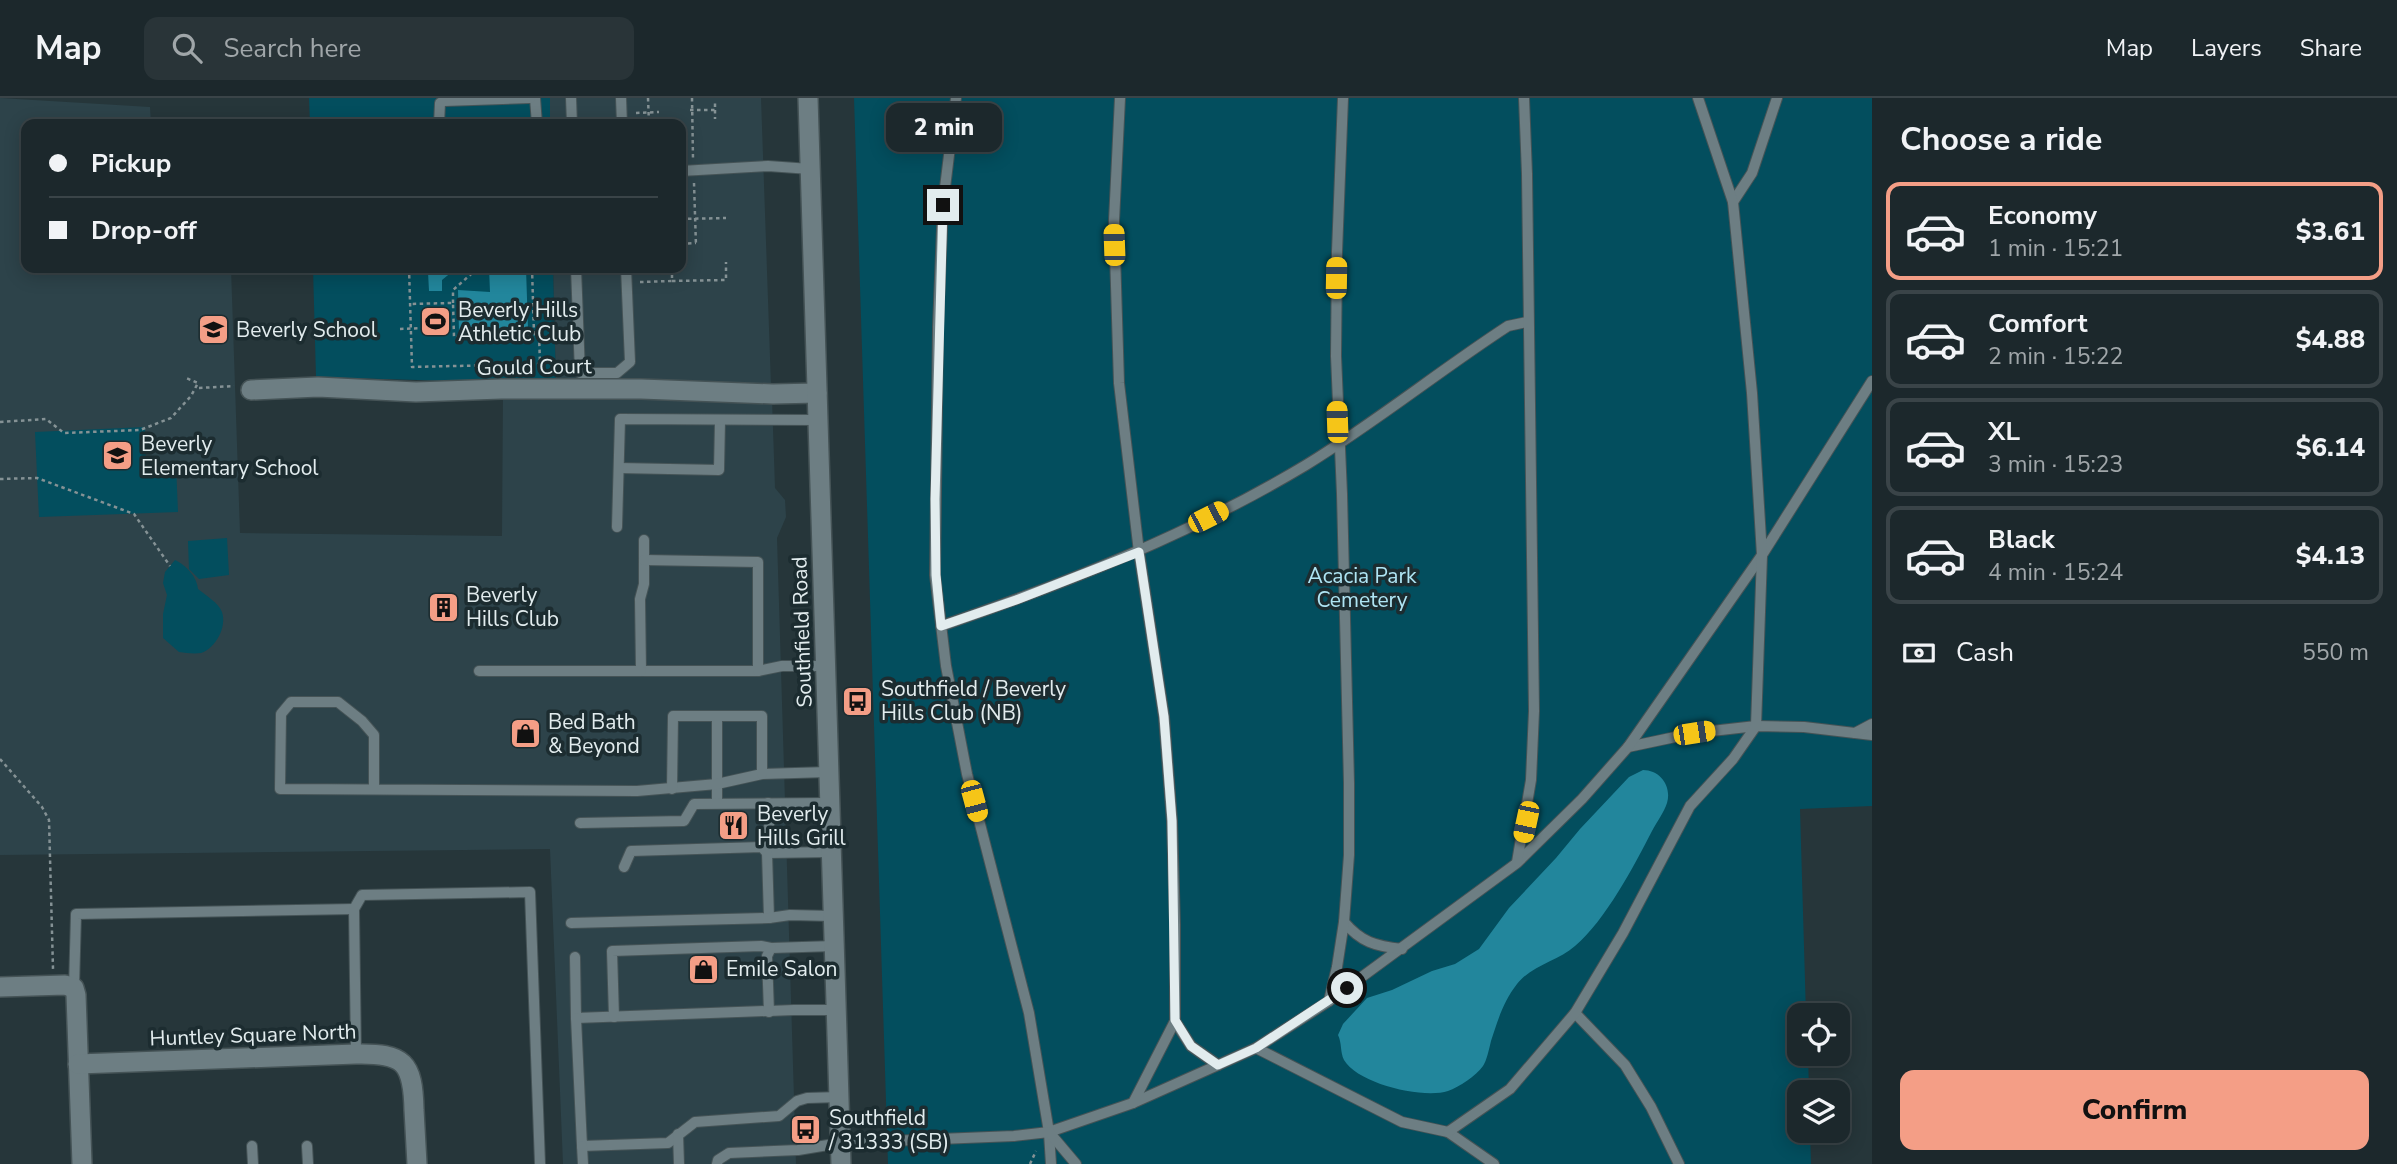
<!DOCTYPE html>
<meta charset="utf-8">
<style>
:root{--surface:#1c282c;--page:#293438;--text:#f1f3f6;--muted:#a0a6a9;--line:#3a4448;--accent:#f49e86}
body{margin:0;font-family:"Nunito Sans",sans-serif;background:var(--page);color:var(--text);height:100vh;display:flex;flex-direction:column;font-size:26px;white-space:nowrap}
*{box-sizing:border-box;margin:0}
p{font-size:23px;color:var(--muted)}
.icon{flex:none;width:38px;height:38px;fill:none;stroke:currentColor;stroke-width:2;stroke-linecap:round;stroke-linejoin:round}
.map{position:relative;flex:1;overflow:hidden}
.side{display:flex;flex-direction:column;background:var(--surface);width:525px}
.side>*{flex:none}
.hud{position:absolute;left:21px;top:21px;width:665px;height:154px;border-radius:14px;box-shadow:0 4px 18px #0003,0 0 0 2px var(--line);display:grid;align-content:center;height:154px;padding:0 28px;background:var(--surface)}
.controls{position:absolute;left:1787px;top:905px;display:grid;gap:14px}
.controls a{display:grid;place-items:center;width:63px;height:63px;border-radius:14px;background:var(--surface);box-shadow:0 4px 18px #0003,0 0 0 2px var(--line);font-size:35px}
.end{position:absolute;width:32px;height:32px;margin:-16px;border:9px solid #e2ecee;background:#111;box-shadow:0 0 0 4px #111}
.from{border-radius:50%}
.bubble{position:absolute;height:49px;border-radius:14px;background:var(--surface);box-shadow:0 4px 18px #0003,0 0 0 2px var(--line);font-size:23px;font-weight:800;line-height:49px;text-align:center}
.car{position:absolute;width:21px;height:42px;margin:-21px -10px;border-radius:9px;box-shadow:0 0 5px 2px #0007;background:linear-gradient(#f5c518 24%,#345 0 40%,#f5c518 0 76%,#345 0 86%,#f5c518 0)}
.hud b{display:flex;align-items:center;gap:24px;height:66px;font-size:26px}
.hud b+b{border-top:2px solid var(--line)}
.hud i{width:18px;height:18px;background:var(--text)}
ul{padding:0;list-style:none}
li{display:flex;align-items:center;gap:21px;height:98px;margin:0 14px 10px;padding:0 14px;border:4px solid var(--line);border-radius:14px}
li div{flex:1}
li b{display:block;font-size:26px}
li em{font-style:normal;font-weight:800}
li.on{border-color:var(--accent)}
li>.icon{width:63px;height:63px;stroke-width:1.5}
h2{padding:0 28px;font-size:32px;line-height:84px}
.pay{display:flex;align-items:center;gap:18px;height:77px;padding:0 28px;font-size:26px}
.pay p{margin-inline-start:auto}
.action{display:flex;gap:14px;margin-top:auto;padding:14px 28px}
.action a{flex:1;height:80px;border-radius:14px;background:var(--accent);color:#111;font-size:28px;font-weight:800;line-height:80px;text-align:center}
header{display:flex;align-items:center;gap:42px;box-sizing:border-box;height:98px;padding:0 35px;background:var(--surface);border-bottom:2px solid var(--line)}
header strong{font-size:33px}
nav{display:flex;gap:38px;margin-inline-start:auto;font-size:24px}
.search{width:490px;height:63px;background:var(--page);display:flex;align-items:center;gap:18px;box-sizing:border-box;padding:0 24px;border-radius:14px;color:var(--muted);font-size:26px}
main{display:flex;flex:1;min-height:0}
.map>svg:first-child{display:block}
.built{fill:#2d434a}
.green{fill:#034e5e}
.water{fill:#22869c}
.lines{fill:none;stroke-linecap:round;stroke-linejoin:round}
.service-casing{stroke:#455356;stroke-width:12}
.minor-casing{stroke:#455356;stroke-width:22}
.secondary-casing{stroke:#455356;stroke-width:22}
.path{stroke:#859295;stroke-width:2.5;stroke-dasharray:3.5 3.5;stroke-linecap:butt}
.service{stroke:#6d7e83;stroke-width:10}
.minor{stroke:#6d7e83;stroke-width:19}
.secondary{stroke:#6d7e83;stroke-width:19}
.route{stroke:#e2ecee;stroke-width:9}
.labels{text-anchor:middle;stroke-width:7;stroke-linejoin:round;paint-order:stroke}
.poi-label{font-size:21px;fill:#e2ecee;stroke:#1c2c30;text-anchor:start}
.street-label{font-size:21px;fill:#e2ecee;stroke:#1c2c30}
.park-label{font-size:21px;fill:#afe5f4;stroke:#1c2c30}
</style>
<header>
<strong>Map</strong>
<div class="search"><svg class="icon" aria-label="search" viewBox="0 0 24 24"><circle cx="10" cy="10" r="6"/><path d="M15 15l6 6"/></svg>Search here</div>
<nav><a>Map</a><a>Layers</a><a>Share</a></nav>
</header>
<main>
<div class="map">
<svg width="1872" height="1066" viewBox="0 0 1872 1066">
<rect width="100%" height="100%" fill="#26363a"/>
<!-- built -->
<g class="built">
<path d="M0,0L150,9L151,26H26V170H231L240,435L502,438L503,295L772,301L775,390L785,402L786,419L777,440L796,1066H563L550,751L0,757Z"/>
<path d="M550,0H761L771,288L556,286L553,170H681V26H550Z"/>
</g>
<!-- green -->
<g class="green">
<path d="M309,0H550V26H310Z"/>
<path d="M854,0H1872V708L1800,711L1806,917H1799V956H1808L1809,994H1799V1032L1810,1033L1811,1066H888Z"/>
<path d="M313,170H553L556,286L316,279Z"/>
<path d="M145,329L146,368L176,367L178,414L39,419L35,334Z"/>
<path d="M227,440L229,477L199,481L189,471L188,443Z"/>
<path d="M175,462C186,467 197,479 198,491C205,497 219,505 222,514C227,529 216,550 201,555C194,556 186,555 179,554L163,540V516L167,497L163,485L165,474Z"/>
</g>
<!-- water -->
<g class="water">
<path d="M434,170H450L453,173L442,182V193H429L428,174Z"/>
<path d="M489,170H526L528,231L459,234L458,192L490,194Z"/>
<path d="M1643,672C1660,672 1672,688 1667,705C1664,714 1657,724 1652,733C1634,768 1605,823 1575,848C1558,863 1532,867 1517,886C1503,904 1498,922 1491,943C1489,951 1487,962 1483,968C1476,978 1459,989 1448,993C1423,1001 1358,986 1344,962C1340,954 1342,945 1338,937L1343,926L1367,900L1392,892L1432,873L1455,866L1479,851L1509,810L1556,760L1580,731L1629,679Z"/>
</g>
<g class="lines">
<defs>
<g id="service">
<path d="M535,0L537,26"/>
<path d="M571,0L572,26"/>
<path d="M621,0L622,26"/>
<path d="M956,0L943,106L938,229L935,477L946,568L967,676L1029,915L1049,1034L1133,1005L1256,950L1329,903L1517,765L1582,701L1628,649L1694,635L1756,628L1804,629L1872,637"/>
<path d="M1120,0L1114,123L1119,285L1139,454L1164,619L1172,723L1175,827V923L1133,1005"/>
<path d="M439,26L440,5L444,3L530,0"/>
<path d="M681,73L768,68L810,71"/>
<path d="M1733,104L1752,75L1777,0"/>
<path d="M576,170L580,275H617L630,264L626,170"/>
<path d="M619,370L719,372L720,323"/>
<path d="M617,429L620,321L818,322"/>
<path d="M644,442V486L640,501L641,573H758L782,568H826"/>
<path d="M644,462L758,464V573"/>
<path d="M941,528C1067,485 1191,436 1306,367C1376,324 1439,273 1508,228L1527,224"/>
<path d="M479,573H641"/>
<path d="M717,618V705"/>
<path d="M1855,635L1872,626"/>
<path d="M1628,649L1762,457L1872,283"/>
<path d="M374,691V637L362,623L338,604H291L281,616L280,691L637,693L717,686L762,676L828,674"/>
<path d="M672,691L673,618H762V676"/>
<path d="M768,705L770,743L767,755L831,754"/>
<path d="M580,725L684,723L694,706L829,705"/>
<path d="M1517,764L1531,682L1534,613L1527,76L1524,0"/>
<path d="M624,769L631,753L762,749L767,755L769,820"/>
<path d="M1344,824C1361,844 1375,848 1402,851"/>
<path d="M571,825L769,820L790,817L832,818"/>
<path d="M575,859L576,920L794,912H836"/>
<path d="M74,890L76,816L354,811"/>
<path d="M1329,903L1337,869L1344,824L1349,757V685L1342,396L1336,258L1337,154L1343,0"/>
<path d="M769,914L767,858L771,850L834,848"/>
<path d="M1575,915L1625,967L1651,1009L1679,1066"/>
<path d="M614,919L612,853L761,848L771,850"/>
<path d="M576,920L582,1048L668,1045L695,1024L779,1018L797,1003L807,1000L840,999"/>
<path d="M1175,923L1191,948L1218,967"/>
<path d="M1256,950L1402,1024L1448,1034L1494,1066"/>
<path d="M356,956L354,811L362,797L530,794L540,1066"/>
<path d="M1448,1034L1510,991L1575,915L1623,835L1690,708L1733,661L1756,628L1762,457L1752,295L1733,104L1698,0"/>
<path d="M1049,1035L1051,1066"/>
<path d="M678,1036L679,1066"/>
<path d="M252,1048L253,1066"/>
<path d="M307,1048L308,1066"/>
<path d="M582,1048L583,1066"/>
<path d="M717,1066L718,1062L729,1055L798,1052L840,1045L1014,1038L1049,1034L1076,1066"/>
</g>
<g id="minor">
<path d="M251,292L318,289L416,294L501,291H641L773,296L817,295"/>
<path d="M0,889L65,887L74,890L76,897L82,1066"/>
<path d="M78,966L356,956C404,955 413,964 414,1012C415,1030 416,1048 417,1066"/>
</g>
<path id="secondary" d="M808,0L841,1066"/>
</defs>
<!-- service casing -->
<use href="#service" class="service-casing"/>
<!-- minor casing -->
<use href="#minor" class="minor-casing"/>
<!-- secondary casing -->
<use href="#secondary" class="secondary-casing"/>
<!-- path -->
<g class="path">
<path d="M648,0L649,26"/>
<path d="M692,0L693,61"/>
<path d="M690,12H715V5"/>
<path d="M715,12V21"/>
<path d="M636,15L659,14"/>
<path d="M694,85L696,148"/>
<path d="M681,121L726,120"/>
<path d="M681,146L696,145"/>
<path d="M409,170L412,269L540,266L539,236L454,239L453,205L410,206"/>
<path d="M532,170L534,236"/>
<path d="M672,183L726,182V164"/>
<path d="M640,184L672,183V170"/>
<path d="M453,205V192L478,170"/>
<path d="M400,231L424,230"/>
<path d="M199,290L234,288"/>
<path d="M0,324L46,321L64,335L140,332L171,320L191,298L198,285L186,280"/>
<path d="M0,381L37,380L134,416L170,468"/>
<path d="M0,661L42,709L49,722L53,871"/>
<path d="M1030,1066L1036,1053"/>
</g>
<!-- service -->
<use href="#service" class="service"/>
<!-- minor -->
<use href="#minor" class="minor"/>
<!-- secondary -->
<use href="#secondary" class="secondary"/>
</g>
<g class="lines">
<!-- route -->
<path class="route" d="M943,107L935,401L936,477L941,528L1016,502L1139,454L1164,619L1172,723L1175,922L1191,948L1218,967L1256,950L1347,890"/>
</g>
<!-- icons -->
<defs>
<symbol id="stadium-square" viewBox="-11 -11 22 22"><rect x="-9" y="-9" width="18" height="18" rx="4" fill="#f49e86" stroke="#1c2c30"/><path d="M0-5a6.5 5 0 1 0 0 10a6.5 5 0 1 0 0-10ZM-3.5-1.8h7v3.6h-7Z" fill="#111"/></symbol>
<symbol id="school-square" viewBox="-11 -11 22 22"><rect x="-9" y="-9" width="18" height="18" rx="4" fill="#f49e86" stroke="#1c2c30"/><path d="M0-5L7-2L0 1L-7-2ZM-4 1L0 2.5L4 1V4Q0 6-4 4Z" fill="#111"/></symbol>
<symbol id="building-square" viewBox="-11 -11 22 22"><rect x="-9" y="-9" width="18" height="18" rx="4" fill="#f49e86" stroke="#1c2c30"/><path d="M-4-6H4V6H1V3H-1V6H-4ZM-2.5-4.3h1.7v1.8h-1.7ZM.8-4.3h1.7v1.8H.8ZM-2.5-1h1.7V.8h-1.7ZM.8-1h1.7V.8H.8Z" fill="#111"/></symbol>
<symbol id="bus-square" viewBox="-11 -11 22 22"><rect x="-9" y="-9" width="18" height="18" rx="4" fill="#f49e86" stroke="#1c2c30"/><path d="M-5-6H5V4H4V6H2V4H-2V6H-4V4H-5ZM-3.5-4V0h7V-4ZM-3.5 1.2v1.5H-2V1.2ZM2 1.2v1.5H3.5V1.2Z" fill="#111"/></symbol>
<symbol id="shop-square" viewBox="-11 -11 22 22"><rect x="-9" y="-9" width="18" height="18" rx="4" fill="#f49e86" stroke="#1c2c30"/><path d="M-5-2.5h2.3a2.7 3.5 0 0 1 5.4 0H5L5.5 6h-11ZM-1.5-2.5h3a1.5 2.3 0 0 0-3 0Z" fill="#111"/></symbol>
<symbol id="restaurant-square" viewBox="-11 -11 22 22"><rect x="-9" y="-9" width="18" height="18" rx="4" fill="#f49e86" stroke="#1c2c30"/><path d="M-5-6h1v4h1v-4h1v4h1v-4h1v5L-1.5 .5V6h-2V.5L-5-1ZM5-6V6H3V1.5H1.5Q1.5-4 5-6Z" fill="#111"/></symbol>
</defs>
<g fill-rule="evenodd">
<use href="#stadium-square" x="418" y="206" width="35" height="35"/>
<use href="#school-square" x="196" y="214" width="35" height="35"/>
<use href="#school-square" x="100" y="340" width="35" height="35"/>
<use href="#building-square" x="426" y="492" width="35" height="35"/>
<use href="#bus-square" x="840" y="586" width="35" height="35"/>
<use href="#shop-square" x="508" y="618" width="35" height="35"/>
<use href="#restaurant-square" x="716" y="710" width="35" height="35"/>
<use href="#shop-square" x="686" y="854" width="35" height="35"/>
<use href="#bus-square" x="788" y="1014" width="35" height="35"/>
</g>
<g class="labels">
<!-- poi labels -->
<g class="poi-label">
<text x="458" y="219">Beverly Hills<tspan x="458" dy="24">Athletic Club</tspan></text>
<text x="236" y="239">Beverly School</text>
<text x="141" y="353">Beverly<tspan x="141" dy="24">Elementary School</tspan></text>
<text x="466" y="504">Beverly<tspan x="466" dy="24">Hills Club</tspan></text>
<text x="881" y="598">Southfield / Beverly<tspan x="881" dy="24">Hills Club (NB)</tspan></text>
<text x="548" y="631">Bed Bath<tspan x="548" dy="24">&amp; Beyond</tspan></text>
<text x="757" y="723">Beverly<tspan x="757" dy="24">Hills Grill</tspan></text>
<text x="726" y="878">Emile Salon</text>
<text x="829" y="1027">Southfield<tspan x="829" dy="24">/ 31333 (SB)</tspan></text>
</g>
<!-- street labels -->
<g class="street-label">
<text transform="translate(534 269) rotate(-1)" y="7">Gould Court</text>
<text transform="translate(802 534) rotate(-92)" y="7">Southfield Road</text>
<text transform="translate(253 937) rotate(-2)" y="7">Huntley Square North</text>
</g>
<!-- park labels -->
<g class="park-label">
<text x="1362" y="485">Acacia Park<tspan x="1362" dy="24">Cemetery</tspan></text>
</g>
</g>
</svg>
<div class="controls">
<a><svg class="icon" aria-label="locate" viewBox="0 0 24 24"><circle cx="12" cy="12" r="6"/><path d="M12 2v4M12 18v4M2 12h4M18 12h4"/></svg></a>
<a><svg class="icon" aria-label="layers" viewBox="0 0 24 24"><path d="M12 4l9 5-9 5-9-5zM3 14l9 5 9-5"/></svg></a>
</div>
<i class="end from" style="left:1347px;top:890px"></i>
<i class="end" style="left:943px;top:107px"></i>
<div class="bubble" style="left:886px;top:5px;width:116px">2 min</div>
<i class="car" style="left:1114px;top:147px;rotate:358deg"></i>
<i class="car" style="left:1336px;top:180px;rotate:1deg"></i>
<i class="car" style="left:1337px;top:324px;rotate:358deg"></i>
<i class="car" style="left:1208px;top:419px;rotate:63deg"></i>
<i class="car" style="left:1694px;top:635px;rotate:81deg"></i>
<i class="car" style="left:974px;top:703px;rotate:165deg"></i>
<i class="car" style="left:1526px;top:724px;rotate:192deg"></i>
<div class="hud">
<b><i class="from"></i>Pickup</b>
<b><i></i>Drop-off</b>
</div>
</div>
<section class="side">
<h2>Choose a ride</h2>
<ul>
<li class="on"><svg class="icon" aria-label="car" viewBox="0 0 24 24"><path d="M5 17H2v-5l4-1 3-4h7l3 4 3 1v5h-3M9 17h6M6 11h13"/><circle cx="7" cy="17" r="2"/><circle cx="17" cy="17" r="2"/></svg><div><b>Economy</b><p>1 min · 15:21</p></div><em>$3.61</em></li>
<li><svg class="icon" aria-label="car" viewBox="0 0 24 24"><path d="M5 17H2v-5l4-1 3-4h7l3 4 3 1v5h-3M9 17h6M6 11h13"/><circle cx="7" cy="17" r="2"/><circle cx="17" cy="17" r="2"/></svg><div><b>Comfort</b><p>2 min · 15:22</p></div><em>$4.88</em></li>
<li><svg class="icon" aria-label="car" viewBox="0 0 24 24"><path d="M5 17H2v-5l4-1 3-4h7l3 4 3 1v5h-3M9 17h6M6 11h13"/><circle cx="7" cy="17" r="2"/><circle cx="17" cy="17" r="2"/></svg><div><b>XL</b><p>3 min · 15:23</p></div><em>$6.14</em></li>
<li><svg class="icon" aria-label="car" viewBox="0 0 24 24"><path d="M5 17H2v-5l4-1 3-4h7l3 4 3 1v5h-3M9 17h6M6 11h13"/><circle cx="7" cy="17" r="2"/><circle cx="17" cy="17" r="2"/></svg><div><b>Black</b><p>4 min · 15:24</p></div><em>$4.13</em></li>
</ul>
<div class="pay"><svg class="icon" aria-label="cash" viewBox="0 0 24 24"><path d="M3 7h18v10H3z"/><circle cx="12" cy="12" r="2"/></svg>Cash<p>550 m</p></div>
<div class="action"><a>Confirm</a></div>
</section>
</main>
